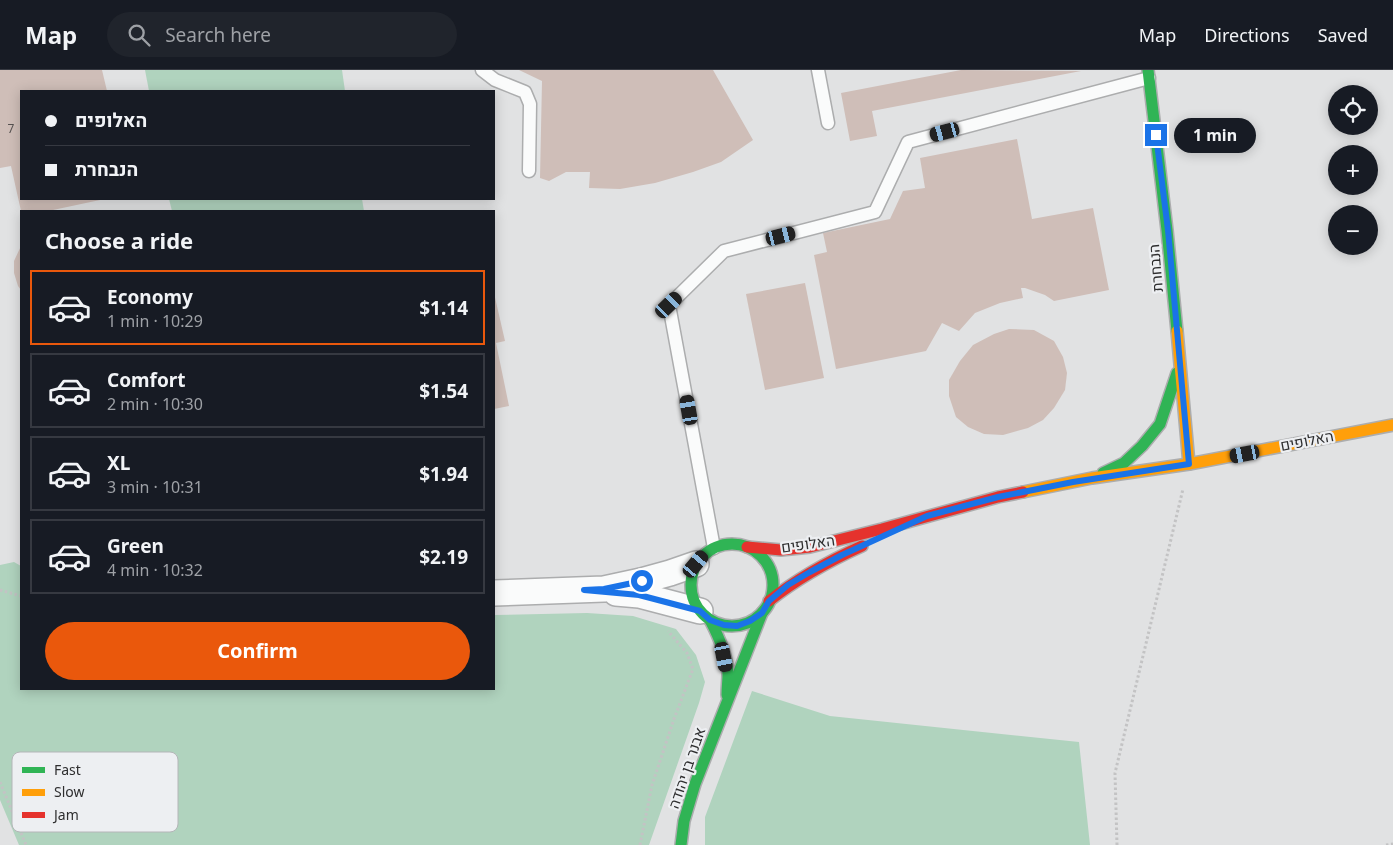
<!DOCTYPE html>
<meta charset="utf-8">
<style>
:root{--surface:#171b24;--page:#20242c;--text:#f1f3f6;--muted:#9ea1a6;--line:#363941;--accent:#ea580c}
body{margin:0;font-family:"Noto Sans",Heebo,sans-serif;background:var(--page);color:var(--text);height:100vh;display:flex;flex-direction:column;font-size:19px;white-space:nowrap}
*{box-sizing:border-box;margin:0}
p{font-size:16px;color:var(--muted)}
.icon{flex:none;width:28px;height:28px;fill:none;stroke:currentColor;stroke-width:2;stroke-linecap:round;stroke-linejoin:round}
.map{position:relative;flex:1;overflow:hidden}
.drawer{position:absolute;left:20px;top:140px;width:475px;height:480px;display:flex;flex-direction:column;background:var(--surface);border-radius:0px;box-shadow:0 2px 12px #0003}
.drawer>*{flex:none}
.guide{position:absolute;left:20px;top:20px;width:475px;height:110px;border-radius:0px;box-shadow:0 2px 12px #0003;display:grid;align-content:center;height:110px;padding:0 25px;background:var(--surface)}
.tools{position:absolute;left:1328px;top:15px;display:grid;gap:10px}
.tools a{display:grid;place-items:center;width:50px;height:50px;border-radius:50%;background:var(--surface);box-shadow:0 2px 12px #0003;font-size:25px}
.end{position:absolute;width:22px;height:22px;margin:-11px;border:6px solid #1a73e8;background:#fff;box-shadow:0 0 0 2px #fff}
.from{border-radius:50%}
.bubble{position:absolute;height:35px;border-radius:18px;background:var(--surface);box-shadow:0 2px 12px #0003;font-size:16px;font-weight:700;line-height:35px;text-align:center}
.car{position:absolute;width:15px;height:30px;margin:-15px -8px;border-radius:6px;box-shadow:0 0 4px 1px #0007;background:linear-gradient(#222 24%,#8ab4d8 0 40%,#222 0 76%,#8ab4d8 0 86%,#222 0)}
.guide b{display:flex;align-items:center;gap:18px;height:48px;font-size:19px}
.guide b+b{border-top:1px solid var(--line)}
.guide i{width:12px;height:12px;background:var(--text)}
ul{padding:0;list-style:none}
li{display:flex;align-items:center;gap:15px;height:75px;margin:0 10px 8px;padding:0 15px;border:2px solid var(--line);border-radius:0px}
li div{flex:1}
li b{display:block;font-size:19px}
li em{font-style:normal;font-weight:700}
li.active{border-color:var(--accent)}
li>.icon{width:45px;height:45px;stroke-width:1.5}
h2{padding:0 25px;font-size:22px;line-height:60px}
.action{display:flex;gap:10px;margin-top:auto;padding:10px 25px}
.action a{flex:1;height:58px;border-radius:30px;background:var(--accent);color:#fff;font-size:20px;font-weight:700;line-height:58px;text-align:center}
header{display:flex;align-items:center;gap:30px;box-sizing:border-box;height:70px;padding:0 25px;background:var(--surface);border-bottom:1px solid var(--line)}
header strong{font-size:24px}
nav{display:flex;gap:28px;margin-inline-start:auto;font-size:18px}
.search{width:350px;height:45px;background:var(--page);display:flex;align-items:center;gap:12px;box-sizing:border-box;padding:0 18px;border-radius:28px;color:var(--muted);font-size:19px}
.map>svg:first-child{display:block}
.green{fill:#b0d3be}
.building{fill:#cfbeb8}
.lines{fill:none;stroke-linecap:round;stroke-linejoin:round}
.lane-casing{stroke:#acadae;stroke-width:15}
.street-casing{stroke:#acadae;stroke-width:28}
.fast-casing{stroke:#acadae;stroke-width:14}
.slow-casing{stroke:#acadae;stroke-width:14}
.jam-casing{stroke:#acadae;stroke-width:14}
.path{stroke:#c3c3c4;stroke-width:3;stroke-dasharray:2.5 2.5;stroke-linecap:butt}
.lane{stroke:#fafbfb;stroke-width:12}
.street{stroke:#fafbfb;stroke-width:25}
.fast{stroke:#30b455;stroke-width:11}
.slow{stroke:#ff9f0a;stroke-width:11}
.jam{stroke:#e5322d;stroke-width:11}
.route{stroke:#1a73e8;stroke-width:6}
.labels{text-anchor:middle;stroke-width:4.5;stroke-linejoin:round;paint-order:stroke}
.number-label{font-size:12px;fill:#565251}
.street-label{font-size:15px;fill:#2e2e2f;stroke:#edeff2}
.key{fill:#edeff2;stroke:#b4b5b8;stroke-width:1}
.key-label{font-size:14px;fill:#2e2e2f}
</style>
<header>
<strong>Map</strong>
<div class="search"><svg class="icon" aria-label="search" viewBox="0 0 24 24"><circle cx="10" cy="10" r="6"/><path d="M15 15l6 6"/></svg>Search here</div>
<nav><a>Map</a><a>Directions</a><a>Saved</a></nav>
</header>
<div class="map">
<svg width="1393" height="775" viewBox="0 0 1393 775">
<rect width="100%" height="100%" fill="#e1e2e3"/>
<!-- green -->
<g class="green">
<path d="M145,0H342L345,21H149Z"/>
<path d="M169,129H362L364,141H172Z"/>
<path d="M14,492L21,496V619H494V545L587,543L633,546L676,559L696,585L705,612L699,633L649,775H19L0,730V495Z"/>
<path d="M752,621L830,646L1079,672L1090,775H705V747Z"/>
</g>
<!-- building -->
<g class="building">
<path d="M0,0H102L107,21H21V129L100,130L53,140V141H21L11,96L0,98Z"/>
<path d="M519,0H713L753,70L721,92L693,102L655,113L620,119L589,118L590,102H566L549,111L540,108L542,11Z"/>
<path d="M961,0L1081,1L872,41L877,66L850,71L841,23Z"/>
<path d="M1017,69L1032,149L1093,138L1109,220L1054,231L1045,225L1025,218H1021L1023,228L1000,233L975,243L959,261L942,253L926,281L836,299L814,185L827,182L823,163L890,149L903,121L925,118L920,88Z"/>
<path d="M21,176V220L18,216L14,203V191Z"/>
<path d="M805,213L824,308L765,320L746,224Z"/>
<path d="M494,223L505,271L496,273L509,336L494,339Z"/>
<path d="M1009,259L1034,260L1054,271L1063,287L1067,303L1065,320L1054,338L1043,350L1028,358L1003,365L984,364L968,357L956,347L949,326V310L960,291L973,275L994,264Z"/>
</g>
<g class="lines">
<defs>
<g id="lane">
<path d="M482,0L495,10L525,22L530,34L529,101"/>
<path d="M818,0L828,53"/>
<path d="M714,478L669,235L724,181L875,142L908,72L1149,8"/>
</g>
<g id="street">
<path d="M494,523L604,519L641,511L670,503L696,494"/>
<path d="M616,523L639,525L700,541"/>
</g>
<g id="fast">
<path d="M1148,0L1167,160L1177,261"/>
<path d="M1103,403L1124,393L1142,376L1160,354L1177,303"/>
<circle cx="732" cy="515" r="41"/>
<path d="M710,550C719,567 727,585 728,604C728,611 727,618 727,625"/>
<path d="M681,775L684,751L695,714L762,543"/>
</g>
<g id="slow">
<path d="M1177,261L1189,394"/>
<path d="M1023,422L1092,408L1189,394L1393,355"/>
</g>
<g id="jam">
<path d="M747,477L781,480L810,477L882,459L998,427L1023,422"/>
<path d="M769,531C798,508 829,491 862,476"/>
</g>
</defs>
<!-- lane casing -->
<use href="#lane" class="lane-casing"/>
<!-- street casing -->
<use href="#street" class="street-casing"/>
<!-- fast casing -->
<use href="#fast" class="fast-casing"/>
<!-- slow casing -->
<use href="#slow" class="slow-casing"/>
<!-- jam casing -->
<use href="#jam" class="jam-casing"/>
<!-- path -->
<g class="path">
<path d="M0,520L21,526"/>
<path d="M0,712L26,775"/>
<path d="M640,775L652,715L674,649L693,599L687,583L668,561"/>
<path d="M1117,775L1115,703L1183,419"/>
<path d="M1386,775L1393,774"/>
</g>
<!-- lane -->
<use href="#lane" class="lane"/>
<!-- street -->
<use href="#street" class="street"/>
<!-- fast -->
<use href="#fast" class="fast"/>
<!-- slow -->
<use href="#slow" class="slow"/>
<!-- jam -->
<use href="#jam" class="jam"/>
</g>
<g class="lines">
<!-- route -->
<path class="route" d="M642,511L604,519L584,520L639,525L700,541L710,550L724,555L737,556L750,551L762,543L769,531L788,515L810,502L842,485L927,446L998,427L1073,412L1189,394L1168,160L1156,65"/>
</g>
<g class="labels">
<!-- number labels -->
<g class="number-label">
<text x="11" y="63">7</text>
</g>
<!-- street labels -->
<g class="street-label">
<text transform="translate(1156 198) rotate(-95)" y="5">הנבחרת</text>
<text transform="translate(1307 371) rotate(-11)" y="5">האלופים</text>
<text transform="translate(808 474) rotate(-8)" y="5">האלופים</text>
<text transform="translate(687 698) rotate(-71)" y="5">אבנר בן יהודה</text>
</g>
</g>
<!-- legend -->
<rect x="12" y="682" width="166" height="80" rx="8" class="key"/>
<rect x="22" y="697" width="23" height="6" fill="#30b455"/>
<rect x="22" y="719" width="23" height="7" fill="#ff9f0a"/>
<rect x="22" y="742" width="23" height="6" fill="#e5322d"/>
<g class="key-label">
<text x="54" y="705">Fast</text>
<text x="54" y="727">Slow</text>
<text x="54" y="750">Jam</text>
</g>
</svg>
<div class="tools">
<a><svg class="icon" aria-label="locate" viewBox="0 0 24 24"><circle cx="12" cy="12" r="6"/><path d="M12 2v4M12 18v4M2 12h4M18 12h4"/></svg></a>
<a>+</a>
<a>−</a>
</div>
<i class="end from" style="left:642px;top:511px"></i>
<i class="end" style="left:1156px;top:65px"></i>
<div class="bubble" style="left:1174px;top:48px;width:82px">1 min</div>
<i class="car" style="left:945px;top:62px;rotate:255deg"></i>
<i class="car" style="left:781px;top:166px;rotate:76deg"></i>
<i class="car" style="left:669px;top:235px;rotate:46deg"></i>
<i class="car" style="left:689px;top:340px;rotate:350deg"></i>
<i class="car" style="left:1245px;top:384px;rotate:259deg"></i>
<i class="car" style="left:696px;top:494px;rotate:40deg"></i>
<i class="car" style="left:724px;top:587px;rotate:169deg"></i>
<div class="guide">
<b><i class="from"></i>האלופים</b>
<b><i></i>הנבחרת</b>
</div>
<section class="drawer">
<h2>Choose a ride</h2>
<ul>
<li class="active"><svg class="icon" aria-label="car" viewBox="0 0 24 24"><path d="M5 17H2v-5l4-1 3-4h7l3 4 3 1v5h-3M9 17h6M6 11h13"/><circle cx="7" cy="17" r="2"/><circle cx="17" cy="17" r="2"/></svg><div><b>Economy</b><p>1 min · 10:29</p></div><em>$1.14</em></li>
<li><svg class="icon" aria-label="car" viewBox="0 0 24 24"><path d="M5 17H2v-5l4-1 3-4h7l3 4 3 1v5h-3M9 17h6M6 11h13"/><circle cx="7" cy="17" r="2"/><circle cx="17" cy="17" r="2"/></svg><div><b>Comfort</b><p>2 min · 10:30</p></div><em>$1.54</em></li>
<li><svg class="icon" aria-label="car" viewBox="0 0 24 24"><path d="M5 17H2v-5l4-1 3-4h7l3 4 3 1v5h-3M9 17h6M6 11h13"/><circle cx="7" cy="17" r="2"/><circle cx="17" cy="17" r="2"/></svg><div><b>XL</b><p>3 min · 10:31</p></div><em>$1.94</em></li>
<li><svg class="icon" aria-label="car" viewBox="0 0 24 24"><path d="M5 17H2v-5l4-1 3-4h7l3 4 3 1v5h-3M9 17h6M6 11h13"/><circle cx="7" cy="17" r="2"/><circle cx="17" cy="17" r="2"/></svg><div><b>Green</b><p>4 min · 10:32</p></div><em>$2.19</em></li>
</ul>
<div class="action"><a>Confirm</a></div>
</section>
</div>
